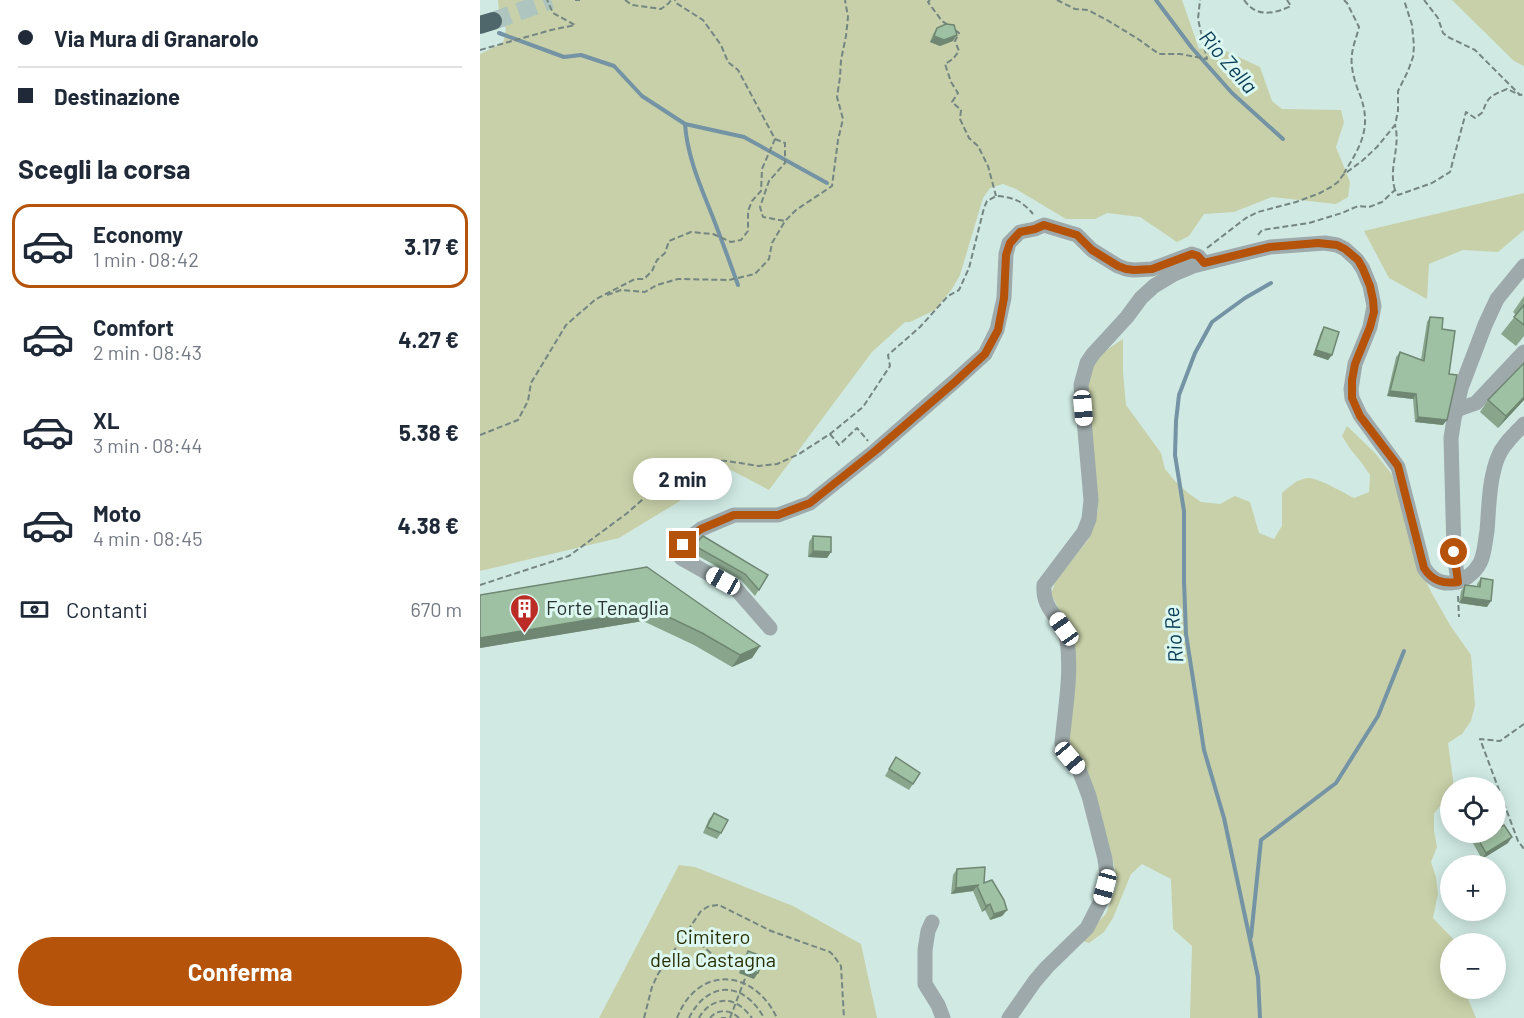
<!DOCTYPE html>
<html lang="it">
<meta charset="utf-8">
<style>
:root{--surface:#fff;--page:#f2f2f3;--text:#1f2937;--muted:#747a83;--line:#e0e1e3;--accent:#b45309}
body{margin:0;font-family:Barlow,sans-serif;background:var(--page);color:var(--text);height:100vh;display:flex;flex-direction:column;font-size:22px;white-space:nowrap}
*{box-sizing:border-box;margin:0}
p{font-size:20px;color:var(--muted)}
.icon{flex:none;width:33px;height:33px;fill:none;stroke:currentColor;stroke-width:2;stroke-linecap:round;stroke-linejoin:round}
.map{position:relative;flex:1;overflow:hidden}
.drawer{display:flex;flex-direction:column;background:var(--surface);width:480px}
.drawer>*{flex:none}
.hud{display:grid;align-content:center;height:132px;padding:0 18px;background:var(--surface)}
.tools{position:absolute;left:960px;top:777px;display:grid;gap:12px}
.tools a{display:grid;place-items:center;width:66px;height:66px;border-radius:50%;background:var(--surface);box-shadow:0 3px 15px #0003;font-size:30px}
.end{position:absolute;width:27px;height:27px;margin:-14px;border:8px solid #b45309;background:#fff;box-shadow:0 0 0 3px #fff}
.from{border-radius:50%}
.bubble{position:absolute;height:42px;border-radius:21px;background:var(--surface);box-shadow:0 3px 15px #0003;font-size:20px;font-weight:700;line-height:42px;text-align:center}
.car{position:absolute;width:18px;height:36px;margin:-18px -9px;border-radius:8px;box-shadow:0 0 4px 2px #0007;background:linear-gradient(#fff 24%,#345 0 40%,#fff 0 76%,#345 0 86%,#fff 0)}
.hud b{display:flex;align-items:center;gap:21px;height:57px;font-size:22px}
.hud b+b{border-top:2px solid var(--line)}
.hud i{width:15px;height:15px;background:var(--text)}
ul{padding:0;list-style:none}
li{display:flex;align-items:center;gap:18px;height:84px;margin:0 12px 9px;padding:0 6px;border:3px solid transparent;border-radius:18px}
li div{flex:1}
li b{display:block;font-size:22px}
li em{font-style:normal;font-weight:700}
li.active{border-color:var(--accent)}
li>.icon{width:54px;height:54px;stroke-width:1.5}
h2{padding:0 18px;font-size:27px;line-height:72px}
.pay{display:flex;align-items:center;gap:15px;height:66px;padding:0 18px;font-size:22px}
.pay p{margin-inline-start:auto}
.action{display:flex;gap:12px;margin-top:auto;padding:12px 18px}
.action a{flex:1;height:69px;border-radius:36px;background:var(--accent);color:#fff;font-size:24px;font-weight:700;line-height:69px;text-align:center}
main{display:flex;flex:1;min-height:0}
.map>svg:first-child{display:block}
.green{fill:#c7d0a8}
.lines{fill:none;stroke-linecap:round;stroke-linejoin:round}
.stream{stroke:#7493a4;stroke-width:4}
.highway-tunnel{stroke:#aec5bf;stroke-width:18;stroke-dasharray:18 9;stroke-linecap:butt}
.path{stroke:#758682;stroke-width:2;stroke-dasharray:6 3;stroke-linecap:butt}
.minor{stroke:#9ea9ab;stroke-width:15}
.highway{stroke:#4f676b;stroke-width:18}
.wall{fill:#89a68c}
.shaded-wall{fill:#6f8772}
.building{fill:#9fc1a3;stroke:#6f8772;stroke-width:1.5}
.route{stroke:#b45309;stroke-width:8}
.labels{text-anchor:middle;stroke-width:6;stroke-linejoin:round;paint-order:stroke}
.poi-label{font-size:20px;fill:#28322f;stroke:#ddf7f1;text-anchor:start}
.park-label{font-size:20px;fill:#282e00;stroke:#ddf7f1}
.water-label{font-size:21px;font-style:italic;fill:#073a54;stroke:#ddf7f1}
</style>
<main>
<section class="drawer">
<div class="hud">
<b><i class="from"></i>Via Mura di Granarolo</b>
<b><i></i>Destinazione</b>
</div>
<h2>Scegli la corsa</h2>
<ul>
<li class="active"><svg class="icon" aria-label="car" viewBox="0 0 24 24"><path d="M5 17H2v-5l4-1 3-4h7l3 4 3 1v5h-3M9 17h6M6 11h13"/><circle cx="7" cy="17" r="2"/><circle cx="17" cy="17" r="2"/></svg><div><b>Economy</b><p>1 min · 08:42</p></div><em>3.17 €</em></li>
<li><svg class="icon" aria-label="car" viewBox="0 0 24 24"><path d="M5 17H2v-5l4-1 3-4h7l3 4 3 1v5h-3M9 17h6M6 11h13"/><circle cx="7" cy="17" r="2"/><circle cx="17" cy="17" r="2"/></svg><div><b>Comfort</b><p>2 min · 08:43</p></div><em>4.27 €</em></li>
<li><svg class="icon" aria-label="car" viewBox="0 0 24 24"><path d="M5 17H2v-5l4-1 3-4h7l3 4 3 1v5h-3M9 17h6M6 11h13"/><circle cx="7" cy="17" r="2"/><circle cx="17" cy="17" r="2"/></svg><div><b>XL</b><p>3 min · 08:44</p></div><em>5.38 €</em></li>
<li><svg class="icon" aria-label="car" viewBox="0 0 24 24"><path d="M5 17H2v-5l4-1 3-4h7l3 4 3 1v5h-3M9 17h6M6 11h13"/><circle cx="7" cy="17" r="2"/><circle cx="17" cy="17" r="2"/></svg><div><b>Moto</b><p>4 min · 08:45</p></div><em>4.38 €</em></li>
</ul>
<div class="pay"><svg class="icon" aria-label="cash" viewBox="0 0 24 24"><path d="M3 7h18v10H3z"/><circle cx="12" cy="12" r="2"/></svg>Contanti<p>670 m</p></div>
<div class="action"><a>Conferma</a></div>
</section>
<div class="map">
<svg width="1044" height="1018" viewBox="0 0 1044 1018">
<rect width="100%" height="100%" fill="#d0eae3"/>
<!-- green -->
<g class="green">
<path d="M18,0H702L719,49L735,46L780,67L792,101L802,109L861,110L864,122L856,147L870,182L868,197L856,204L792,197L754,212L724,214L709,236L697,242L660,217L627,213L615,219H586L536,189L523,184L510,188L503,198L480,275L472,289L455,310L430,322H425L392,352L289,490L251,470L139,538L0,571V54L23,43L26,29L19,11Z"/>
<path d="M972,0H1044V66L1034,61Z"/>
<path d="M1044,193V230L1018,252L983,250L949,264L947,299L909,278L884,231Z"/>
<path d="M643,339V372L646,405L681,453L685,469L696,482L708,493L721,502L740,504L755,496L770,502L779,533L794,539L802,526V493C809,487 817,479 828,478C837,477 864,493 874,498L889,492L890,475L881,462L871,450L862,436L867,426L895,453L911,473L921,498L931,547L950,590L970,625L991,655L995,705L991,721L982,734L968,743L974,787L970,788V793L954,814V830L957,847L951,862L956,877L958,894L953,918L977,943L970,944V988L984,989L996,1018H710L712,946L693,929L691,879L662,864L651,874L633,918L624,932L609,943L600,940L626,914L637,884L634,865L621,814L607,769L589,742L590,630L571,594L576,580L608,540L618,510L607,381L613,367L622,353Z"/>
<path d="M199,865L215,867L313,906L381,944L397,1018H119Z"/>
</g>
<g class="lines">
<!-- stream -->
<g class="stream">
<path d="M676,0L712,48L752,93L803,139"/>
<path d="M19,33L84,57L101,55L134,66L162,96L205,124C207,154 219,183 230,210C240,235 249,260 258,285"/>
<path d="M205,124L264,137L347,183"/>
<path d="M771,937L781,840L856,783L898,716L924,651"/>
<path d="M780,1018L778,977L744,818L724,750L706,634L704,581V511L695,455L696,421L699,395L715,353L732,322L765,298L791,283"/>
</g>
<!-- highway-tunnel -->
<path class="highway-tunnel" d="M13,21L71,0"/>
<!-- path -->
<g class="path">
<path d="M95,0H100"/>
<path d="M145,0L152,5L181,9L189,3L191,0"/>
<path d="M450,0L448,2L462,21L468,25"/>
<path d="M577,0L595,9L608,10L627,20L658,39L679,54H700L727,59L718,19L720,0"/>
<path d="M764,0C777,18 793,14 811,6L807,0"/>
<path d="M864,0L867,3L879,27C877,36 873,45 872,54C870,67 875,83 880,95C892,127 881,146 864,173"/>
<path d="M944,0L958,18L963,33L968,37L995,50L1040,95L1044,94"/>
<path d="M475,30L479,33L475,41L479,51L473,59L465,64L471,82L478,93L472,102L481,110L480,119L489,138L498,146L508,166L516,196"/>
<path d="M0,50L71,30L95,25L73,13L67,0"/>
<path d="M295,139L305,143V163L289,181L280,207L283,217L305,221"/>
<path d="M915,190C908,167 921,148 915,125"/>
<path d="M778,235L782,230L829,223L862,213L878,206L889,207L902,202L915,190L918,195L952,183L970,172L986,112L995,118L1003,112C1007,96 1013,95 1027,89L1040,95"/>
<path d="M727,248L766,218L778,212L816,202L840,193L851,187L858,182L863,175L882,161L897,147L915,125L918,111V91L928,71L933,57L934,46L932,25L924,0"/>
<path d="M127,295L141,290L165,292L177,285L198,279L249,280L275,274L289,259L292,243L305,221L316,210L352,186L358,140L363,119L357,97L360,77L361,60L366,36L368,17L365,0"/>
<path d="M350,434L359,445L377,428L388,441"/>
<path d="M0,435L38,420L48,401L51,383L86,325L116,299L155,279H164L172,271L177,260L185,253L189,241L211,232L233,234L251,242L261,240L268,231V211L272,201L281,191L282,169L295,139L258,70L248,62L241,45L223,20L196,3L195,0"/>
<path d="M0,585L89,556L146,514L170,493L200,482L220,460L247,461L279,466L297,464L319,454L350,434L383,407L410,366L408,355L440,327L468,296L479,290L489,268L504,208L507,201L516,196C534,197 542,201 553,214"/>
<path d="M978,596L979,617"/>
<path d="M1044,724L1020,741L1000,739L1038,841L1044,849"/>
<path d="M210,928L223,946L236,958L261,966"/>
<path d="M164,1018L172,987L178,974L221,911L229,906L239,905L291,931L350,952L354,956L361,966L364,1018"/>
<path d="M197,1018C218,964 274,969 297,1018"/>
<path d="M209,1018C228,980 264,981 284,1018"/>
<path d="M219,1018C226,1004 243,996 257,1004C263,1007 268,1013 272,1018"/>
<path d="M230,1018C238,1008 251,1010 259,1018"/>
<path d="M241,1018H246"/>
<path d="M250,1018L266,976"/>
</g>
<!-- minor -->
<g class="minor">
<path d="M976,410L996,403L1044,352"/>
<path d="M978,582L974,552L971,438L974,419L981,388L1005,325L1017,299L1044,266"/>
<path d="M290,628L256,589L201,558L200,552L207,539L221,529L254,515H298L330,503L395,451L475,381L505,354L517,330L524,298L526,254L529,243L540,232L555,229L564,225L597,235L612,250L638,266L646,269L654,270L672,269L712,254L718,256L724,263"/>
<path d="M452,922L448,931L445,950V984L458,1005L463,1018"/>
<path d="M529,1018L555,981L567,967L607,928L621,901L625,887L627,875L625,859L609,796L598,767L585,751L582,743C585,709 592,673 587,640C583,617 562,612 564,585L604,532L609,519L611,500L601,385L607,363L613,354L647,317L661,298L674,286L694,274L713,266L790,247L845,243L857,245L865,249L877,260L883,269L890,286L894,306L890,327L875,364L871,389L872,398L880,415L918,467L944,568C950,577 959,584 971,583C983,582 994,574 1000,563C1005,553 1005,541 1007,531C1009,507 1009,479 1018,457C1023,444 1034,435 1044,424"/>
</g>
<!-- highway -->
<path class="highway" d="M0,25L13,21"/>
</g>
<!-- wall -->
<g class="wall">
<path d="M457,28L473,41L460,46L450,42L453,34Z"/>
<path d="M1044,296V336L1036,346L1021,334L1036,315L1033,312Z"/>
<path d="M950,317L962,329L969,374L963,425L935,422L933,399L907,396L916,357L920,352L941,360L947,322Z"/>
<path d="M844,327L852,355L848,360L833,355L841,332Z"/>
<path d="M1044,363V400L1018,428L1000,412L1008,400Z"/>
<path d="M333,536L351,552L347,558L328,557L329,542Z"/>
<path d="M219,540L288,575L275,596L261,580L211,552Z"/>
<path d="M167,567L280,646L272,658L252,667L214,645L163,621L0,648V595Z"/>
<path d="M1001,578L1007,607L979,603L981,591L985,585L997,586V584Z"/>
<path d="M416,757L433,784L429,790L405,776Z"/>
<path d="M234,813L241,833L237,839L223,833L229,819Z"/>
<path d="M994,832H1016L1028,843L1002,859L990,838Z"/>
<path d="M477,869L504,883L527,910L522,916L510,920L505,910L502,912L493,891L471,894L473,875Z"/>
<path d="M268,951L274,979L259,973L264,957Z"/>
</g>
<!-- shaded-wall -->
<g class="shaded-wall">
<path d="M477,35L473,41L460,46L450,42L454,36Z"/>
<path d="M836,350L852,355L848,360L833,355Z"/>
<path d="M910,391L936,394L933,399L907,396Z"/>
<path d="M1044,397V400L1018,428L1026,416Z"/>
<path d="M938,417L967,420L963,425L935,422Z"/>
<path d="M333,551L351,552L347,558L328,557Z"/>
<path d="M983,597L1011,601L1007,607L979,603Z"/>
<path d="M172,609L163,621L0,648V638Z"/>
<path d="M280,646L272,658L252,667L260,655Z"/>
<path d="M1032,837L1028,843L1002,859L1006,853Z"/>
<path d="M499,885L497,886L493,891L471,894L476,888Z"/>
<path d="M510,904L505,910L502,912L506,906Z"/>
<path d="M527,910L522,916L510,920L514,914Z"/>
<path d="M263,967L278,973L274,979L259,973Z"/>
</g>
<!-- building -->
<g class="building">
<path d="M466,24L474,25L477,35L464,40L454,36L457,28Z"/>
<path d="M1044,305V325L1034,317Z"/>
<path d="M950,317L963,318L962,329L975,331L969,374L977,375L967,420L938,417L936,394L910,391L920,352L944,361Z"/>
<path d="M844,327L859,332L852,355L836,350Z"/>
<path d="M1044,363V397L1026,416L1008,400Z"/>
<path d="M223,536L288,575L279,590L265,574L215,546L219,540Z"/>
<path d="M333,536L351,537V552L333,551Z"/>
<path d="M167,567L280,646L260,655L222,633L172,609L0,638V595Z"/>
<path d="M1001,578L1013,580L1011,601L983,597L985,585L1000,587Z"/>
<path d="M416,757L440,773L433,784L409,769Z"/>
<path d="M234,813L248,820L241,833L227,827Z"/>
<path d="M1017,824L1019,828L1024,825L1032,837L1006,853L994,832H1016V825Z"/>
<path d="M505,867L504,883L512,880L524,900L527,910L514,914L510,904L506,906L497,886L499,885L476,888L477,869Z"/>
<path d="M268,951L284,957L278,973L263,967Z"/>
</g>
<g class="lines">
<!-- route -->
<path class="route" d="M203,545L207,539L221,529L254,515H298L330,503L395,451L476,381L505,354L518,330L524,298L526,255L530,243L540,232L555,229L564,225L597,235L612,250L638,266L646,269L654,270L672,269L712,254L718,256L724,263L790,247L838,243L857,245L865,249L878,260L883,269L890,286L893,300L894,312L890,327L875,364L872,380V398L880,416L918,466L944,568C952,581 963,584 978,582L974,552"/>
</g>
<!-- icons -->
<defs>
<symbol id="building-pin" viewBox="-11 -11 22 30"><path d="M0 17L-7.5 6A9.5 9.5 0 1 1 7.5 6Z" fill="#bb2c27" stroke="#ddf7f1"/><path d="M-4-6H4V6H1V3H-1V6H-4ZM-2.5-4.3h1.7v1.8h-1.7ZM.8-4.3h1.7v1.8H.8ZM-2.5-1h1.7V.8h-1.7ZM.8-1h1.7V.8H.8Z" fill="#fff"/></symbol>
</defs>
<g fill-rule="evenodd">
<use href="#building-pin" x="28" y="592" width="33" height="45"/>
</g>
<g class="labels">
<!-- poi labels -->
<g class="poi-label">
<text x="66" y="615">Forte Tenaglia</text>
</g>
<!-- park labels -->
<g class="park-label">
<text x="233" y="944">Cimitero<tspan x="233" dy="23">della Castagna</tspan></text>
</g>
<!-- water labels -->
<g class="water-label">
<text transform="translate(748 62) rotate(49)" y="7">Rio Zella</text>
<text transform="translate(694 635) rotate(-95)" y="7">Rio Re</text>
</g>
</g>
</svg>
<div class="tools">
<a><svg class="icon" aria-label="locate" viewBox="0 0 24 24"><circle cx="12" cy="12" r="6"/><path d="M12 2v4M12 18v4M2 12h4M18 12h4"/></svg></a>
<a>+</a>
<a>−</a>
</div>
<i class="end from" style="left:974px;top:552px"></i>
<i class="end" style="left:203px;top:545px"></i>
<div class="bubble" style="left:153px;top:458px;width:99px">2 min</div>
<i class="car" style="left:603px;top:408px;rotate:175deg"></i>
<i class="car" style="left:243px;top:581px;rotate:299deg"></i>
<i class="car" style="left:584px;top:629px;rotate:325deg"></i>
<i class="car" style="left:590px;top:758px;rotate:140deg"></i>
<i class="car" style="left:625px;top:887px;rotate:195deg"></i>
</div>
</main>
